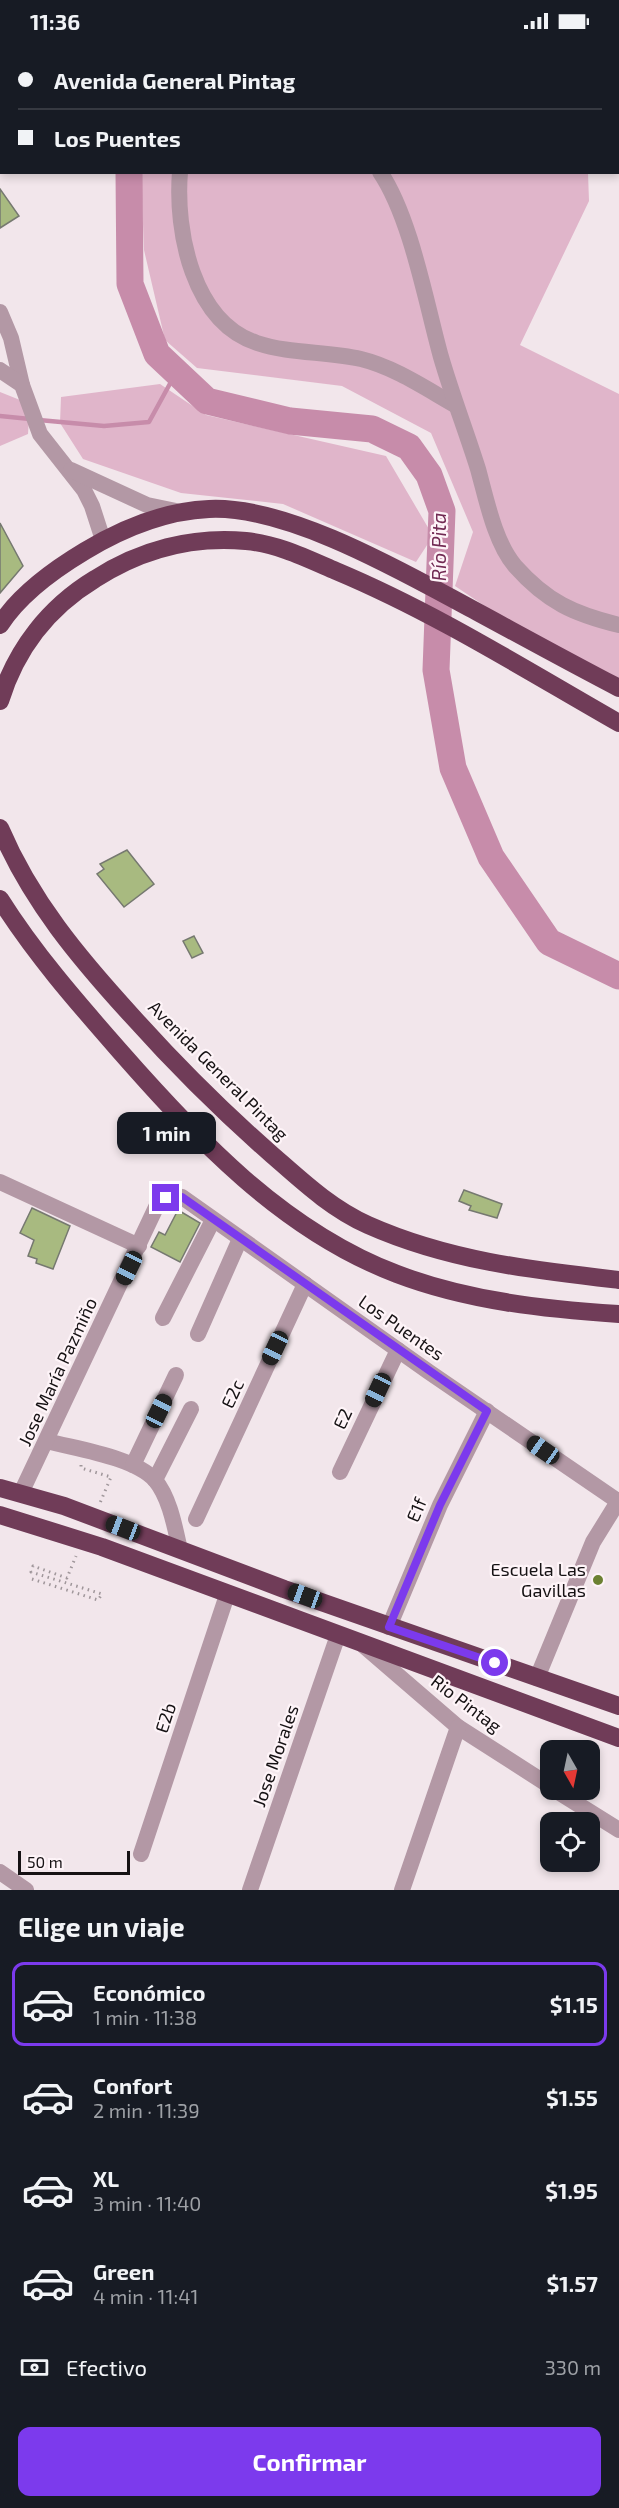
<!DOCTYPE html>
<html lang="es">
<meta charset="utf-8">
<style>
:root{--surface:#171b24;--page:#20242c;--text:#f1f3f6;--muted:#9ea1a6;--line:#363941;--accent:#7c3aed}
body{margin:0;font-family:"Exo 2",sans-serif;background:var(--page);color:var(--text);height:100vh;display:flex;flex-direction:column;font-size:22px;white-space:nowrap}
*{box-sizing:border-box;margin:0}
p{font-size:20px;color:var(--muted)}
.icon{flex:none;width:33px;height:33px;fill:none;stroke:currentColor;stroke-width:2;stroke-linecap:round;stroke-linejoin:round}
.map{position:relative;height:1848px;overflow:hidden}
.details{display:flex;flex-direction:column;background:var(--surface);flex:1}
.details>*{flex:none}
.top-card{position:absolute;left:0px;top:0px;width:620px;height:132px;box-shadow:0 3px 9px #0003;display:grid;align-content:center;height:132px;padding:0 18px;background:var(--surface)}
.needle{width:39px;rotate:171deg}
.fabs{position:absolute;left:540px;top:1698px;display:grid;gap:12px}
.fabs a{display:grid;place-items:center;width:60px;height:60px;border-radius:12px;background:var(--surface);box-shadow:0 3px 9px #0003;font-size:30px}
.scale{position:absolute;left:18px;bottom:15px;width:112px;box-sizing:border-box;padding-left:6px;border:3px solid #161214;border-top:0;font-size:16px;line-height:21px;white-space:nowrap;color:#161214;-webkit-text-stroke:4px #fef4f8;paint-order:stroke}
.end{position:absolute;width:27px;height:27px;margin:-14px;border:8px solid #7c3aed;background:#fff;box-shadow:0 0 0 3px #fff}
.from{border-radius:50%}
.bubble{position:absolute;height:42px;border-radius:12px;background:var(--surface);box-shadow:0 3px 9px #0003;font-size:20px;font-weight:700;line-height:42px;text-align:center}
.car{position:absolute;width:18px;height:36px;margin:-18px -9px;border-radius:8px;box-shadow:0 0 4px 2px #0007;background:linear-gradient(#222 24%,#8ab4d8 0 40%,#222 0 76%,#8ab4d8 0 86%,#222 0)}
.top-card b{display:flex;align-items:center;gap:21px;height:57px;font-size:22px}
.top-card b+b{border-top:2px solid var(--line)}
.top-card i{width:15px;height:15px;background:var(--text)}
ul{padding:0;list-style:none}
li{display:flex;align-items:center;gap:18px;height:84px;margin:0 12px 9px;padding:0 6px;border:3px solid transparent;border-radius:12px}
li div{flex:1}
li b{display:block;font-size:22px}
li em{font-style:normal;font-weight:700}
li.active{border-color:var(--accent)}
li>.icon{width:54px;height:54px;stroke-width:1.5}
h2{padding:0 18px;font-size:27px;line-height:72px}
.pay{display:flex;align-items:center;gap:15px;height:66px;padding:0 18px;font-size:22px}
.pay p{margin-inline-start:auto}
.button{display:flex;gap:12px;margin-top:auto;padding:12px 18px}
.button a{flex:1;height:69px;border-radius:12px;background:var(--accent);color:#fff;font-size:24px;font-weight:700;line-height:69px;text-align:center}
.status{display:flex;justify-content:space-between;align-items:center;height:42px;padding:0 30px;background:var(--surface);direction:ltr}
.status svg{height:16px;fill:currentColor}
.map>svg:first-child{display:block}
.green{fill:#e0b5ca}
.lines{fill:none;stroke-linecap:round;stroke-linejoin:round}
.stream{stroke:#c78caa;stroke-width:4.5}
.river{stroke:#c78caa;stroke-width:27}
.building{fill:#a8ba80;stroke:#767970;stroke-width:1.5}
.path{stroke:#9f969a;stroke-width:3;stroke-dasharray:1.5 4.5;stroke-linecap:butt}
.minor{stroke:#b398a5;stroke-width:16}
.highway{stroke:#703c58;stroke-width:18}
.route{stroke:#7c3aed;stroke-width:8}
.poi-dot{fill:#6c8132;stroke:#fef4f8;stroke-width:2}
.labels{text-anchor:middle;stroke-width:4.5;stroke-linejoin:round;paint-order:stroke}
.street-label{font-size:18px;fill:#161214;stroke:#fef4f8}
.poi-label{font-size:18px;fill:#161214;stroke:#fef4f8;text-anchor:end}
.water-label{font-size:20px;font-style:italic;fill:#722b54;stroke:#fef4f8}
</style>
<div class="status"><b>11:36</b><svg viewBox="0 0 49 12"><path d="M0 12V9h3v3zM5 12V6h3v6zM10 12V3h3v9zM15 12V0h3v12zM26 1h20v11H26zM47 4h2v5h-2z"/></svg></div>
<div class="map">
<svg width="619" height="1848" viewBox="0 0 619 1848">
<rect width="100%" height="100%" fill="#f2e6eb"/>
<!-- green -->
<g class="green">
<path d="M136,0H580V1L136,2Z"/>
<path d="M141,131H588L589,159L520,303L619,352V638L513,583L455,544L473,490L431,391L342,344L197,326L165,298L144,208Z"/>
<path d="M160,342L206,373L386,414L433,494L416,520L283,462L181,451L83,417L60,381L61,355Z"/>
<path d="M0,350L30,362L28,392L0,404Z"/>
</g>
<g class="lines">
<!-- stream -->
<g class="stream">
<path d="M0,374L30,377"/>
<path d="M39,378L104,384L149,380L172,338"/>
</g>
<!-- river -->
<g class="river">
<path d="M127,0V2"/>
<path d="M129,130L130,242L157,312L207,359L290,379L372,387L409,405L429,433L442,469L436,628L453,726L491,815L549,900L619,934"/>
</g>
</g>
<!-- building -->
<g class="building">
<path d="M0,147L19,174L0,186Z"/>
<path d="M0,481L23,524L0,551Z"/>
<path d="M127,808L154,842L124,865L97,832L104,827L100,822Z"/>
<path d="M194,894L203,911L192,916L183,899Z"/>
<path d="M464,1148L502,1162L497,1176L469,1168L471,1164L459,1159Z"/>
<path d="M32,1166L70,1184L53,1227L36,1221L37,1217L28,1214L34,1198L20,1191Z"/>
<path d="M178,1168L200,1181L180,1220L151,1205L159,1190L165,1193Z"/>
</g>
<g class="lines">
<!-- path -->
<g class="path">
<path d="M81,1423V1426L111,1435L100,1461"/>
<path d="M32,1537L98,1558L102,1552L31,1530L33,1524L67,1536L76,1514"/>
</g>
<!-- minor -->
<g class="minor">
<path d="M313,0V2"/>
<path d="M180,130C175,190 193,280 257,301C290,312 326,309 361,317C394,325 425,346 455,363"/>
<path d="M380,130C411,176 426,261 441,315C452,353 466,389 478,427C486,456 495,501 515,524C547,560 574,572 619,583"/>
<path d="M0,270L11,296L22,343"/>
<path d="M0,328L22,343L40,392L84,448L92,464L103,498"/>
<path d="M71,428L147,463L181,470"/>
<path d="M0,1140L139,1204"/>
<path d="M163,1276L213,1178"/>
<path d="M198,1292L240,1197"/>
<path d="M47,1399C76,1407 134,1415 155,1438C170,1456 175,1486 180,1508"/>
<path d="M133,1423L176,1333"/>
<path d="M340,1430L398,1308"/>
<path d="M155,1438L191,1367"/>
<path d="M21,1451L159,1159L174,1154L182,1155L429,1330L619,1460"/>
<path d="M196,1477L305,1242"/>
<path d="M389,1585L440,1463L487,1369"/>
<path d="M364,1604L458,1685L550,1744"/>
<path d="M537,1636L593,1500L619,1458"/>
<path d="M555,1748L619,1788"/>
<path d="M141,1812L227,1553"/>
<path d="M0,1830L26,1848"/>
<path d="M250,1848L338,1593"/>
<path d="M402,1848L458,1685"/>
</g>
<!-- highway -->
<g class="highway">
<path d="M0,583C19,553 55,527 85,509C123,486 165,469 209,467C287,463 403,530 470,566C520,593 569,620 619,646"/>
<path d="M0,659C16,607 49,565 95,537C140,508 192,494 246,499C278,502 306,516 336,529C434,570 526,628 619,681"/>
<path d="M0,786C31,859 79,916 132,974C175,1022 221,1068 270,1111C301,1138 330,1166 368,1183C449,1219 532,1228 619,1238"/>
<path d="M0,857C34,911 76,959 118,1007C196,1096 283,1189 397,1232C468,1259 544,1267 619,1272"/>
<path d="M0,1446L64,1464L284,1547L619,1664"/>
<path d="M0,1473L102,1505L619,1696"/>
</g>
</g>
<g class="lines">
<!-- route -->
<path class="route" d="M166,1156L182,1155L487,1369L440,1463L389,1585L495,1621"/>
</g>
<!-- markers -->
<circle class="poi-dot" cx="598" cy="1538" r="6"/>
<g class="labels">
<!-- street labels -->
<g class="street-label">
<text transform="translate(218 1029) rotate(45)" y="6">Avenida General Pintag</text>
<text transform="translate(401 1286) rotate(35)" y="6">Los Puentes</text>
<text transform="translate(58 1330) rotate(-65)" y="6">Jose María Pazmiño</text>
<text transform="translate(233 1352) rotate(-65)" y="6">E2c</text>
<text transform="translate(343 1377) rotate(-65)" y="6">E2</text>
<text transform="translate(417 1468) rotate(-67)" y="6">E1f</text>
<text transform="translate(466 1662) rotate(37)" y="6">Rio Pintag</text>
<text transform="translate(166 1676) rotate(-72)" y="6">E2b</text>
<text transform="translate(276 1714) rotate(-71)" y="6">Jose Morales</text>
</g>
<!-- poi labels -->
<g class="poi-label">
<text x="586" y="1534">Escuela Las<tspan x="586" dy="21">Gavillas</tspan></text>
</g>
<!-- water labels -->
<g class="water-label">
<text transform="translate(439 505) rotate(-90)" y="7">Río Pita</text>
</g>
</g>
</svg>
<div class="fabs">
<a><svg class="needle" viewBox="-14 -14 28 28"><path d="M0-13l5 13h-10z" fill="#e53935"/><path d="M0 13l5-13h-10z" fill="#9ea1a6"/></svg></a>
<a><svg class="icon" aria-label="locate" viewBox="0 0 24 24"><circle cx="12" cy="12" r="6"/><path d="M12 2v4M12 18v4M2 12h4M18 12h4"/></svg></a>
</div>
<div class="scale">50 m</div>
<i class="end from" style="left:495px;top:1621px"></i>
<i class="end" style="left:166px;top:1156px"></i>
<div class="bubble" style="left:117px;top:1070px;width:99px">1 min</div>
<i class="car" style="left:129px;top:1226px;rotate:206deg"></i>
<i class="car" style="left:275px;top:1306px;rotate:205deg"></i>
<i class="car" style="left:378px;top:1348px;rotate:205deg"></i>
<i class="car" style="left:159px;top:1369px;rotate:26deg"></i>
<i class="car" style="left:543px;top:1408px;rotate:305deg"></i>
<i class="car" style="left:123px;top:1486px;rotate:291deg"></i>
<i class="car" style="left:305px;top:1554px;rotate:290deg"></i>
<div class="top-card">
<b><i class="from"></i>Avenida General Pintag</b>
<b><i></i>Los Puentes</b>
</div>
</div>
<section class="details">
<h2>Elige un viaje</h2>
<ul>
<li class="active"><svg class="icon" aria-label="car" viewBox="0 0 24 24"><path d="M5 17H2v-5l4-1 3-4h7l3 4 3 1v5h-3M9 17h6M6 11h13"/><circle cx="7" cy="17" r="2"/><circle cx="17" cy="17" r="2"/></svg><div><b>Económico</b><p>1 min · 11:38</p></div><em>$1.15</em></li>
<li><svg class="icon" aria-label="car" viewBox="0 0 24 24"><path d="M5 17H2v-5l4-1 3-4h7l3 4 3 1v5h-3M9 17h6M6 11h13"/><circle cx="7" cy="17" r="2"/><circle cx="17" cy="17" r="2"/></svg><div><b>Confort</b><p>2 min · 11:39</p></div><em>$1.55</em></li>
<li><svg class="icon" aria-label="car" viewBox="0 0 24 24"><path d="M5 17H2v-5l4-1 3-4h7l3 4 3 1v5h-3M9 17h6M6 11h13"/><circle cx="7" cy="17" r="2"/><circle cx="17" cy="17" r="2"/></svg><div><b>XL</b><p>3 min · 11:40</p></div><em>$1.95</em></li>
<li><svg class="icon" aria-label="car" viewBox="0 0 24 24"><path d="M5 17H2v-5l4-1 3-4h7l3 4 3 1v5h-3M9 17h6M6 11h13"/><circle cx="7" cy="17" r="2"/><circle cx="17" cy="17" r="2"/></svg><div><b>Green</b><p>4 min · 11:41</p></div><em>$1.57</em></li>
</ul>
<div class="pay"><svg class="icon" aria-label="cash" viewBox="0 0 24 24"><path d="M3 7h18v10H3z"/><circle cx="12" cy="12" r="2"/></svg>Efectivo<p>330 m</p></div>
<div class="button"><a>Confirmar</a></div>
</section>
